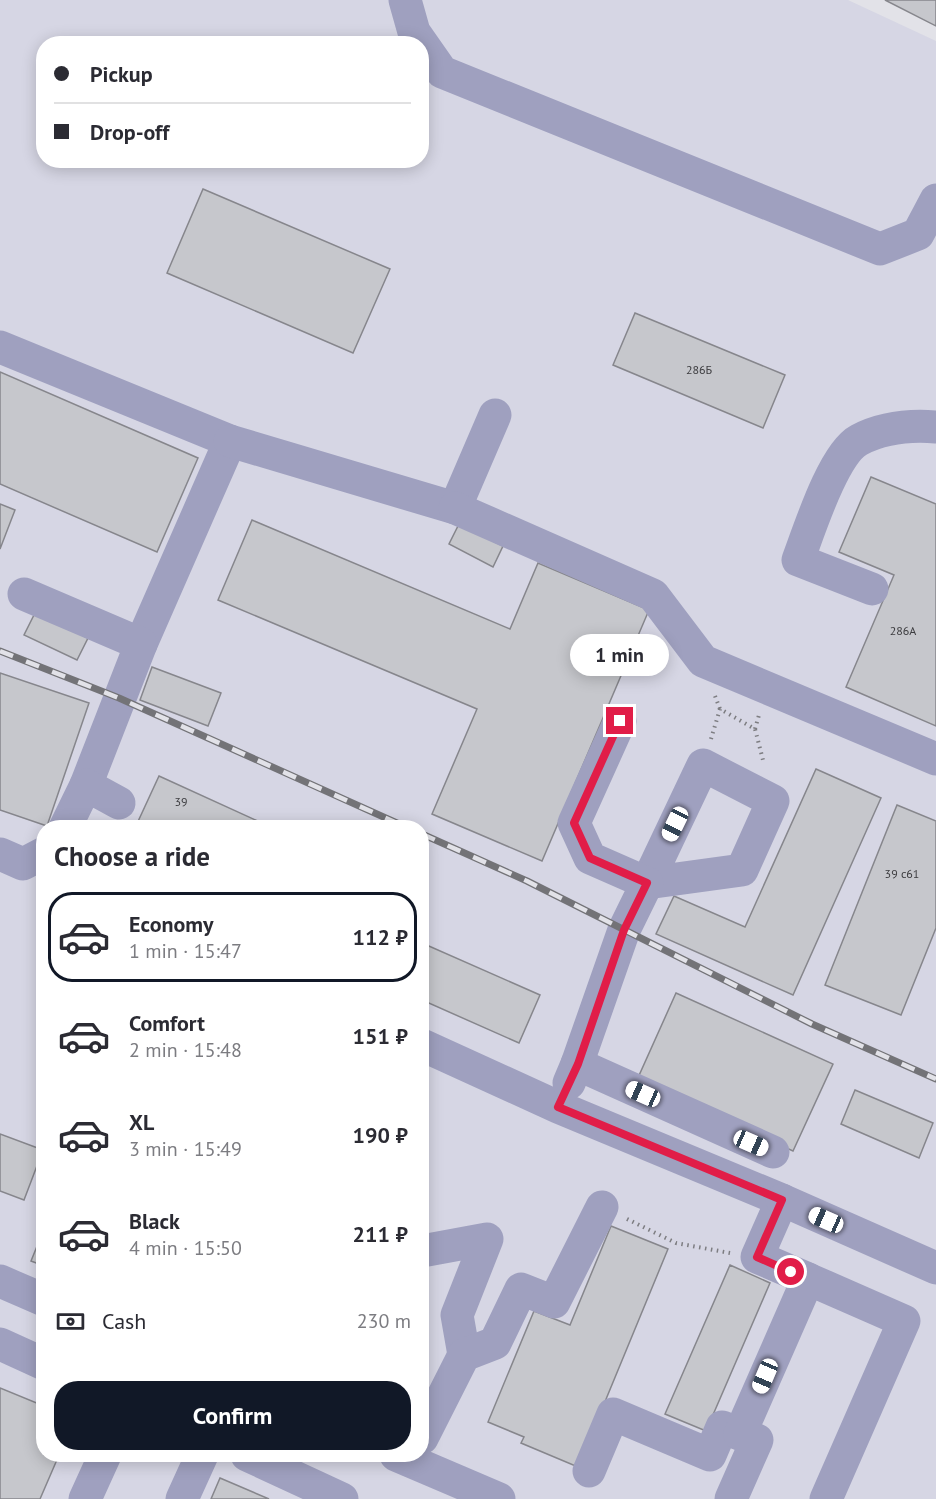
<!DOCTYPE html>
<meta charset="utf-8">
<style>
:root{--surface:#fff;--page:#f7f7f7;--text:#2b2b33;--muted:#7c7c81;--line:#e1e1e2;--accent:#111827}
body{margin:0;font-family:"PT Sans",sans-serif;background:var(--page);color:var(--text);height:100vh;display:flex;flex-direction:column;font-size:22px;white-space:nowrap}
*{box-sizing:border-box;margin:0}
p{font-size:20px;color:var(--muted)}
.icon{flex:none;width:33px;height:33px;fill:none;stroke:currentColor;stroke-width:2;stroke-linecap:round;stroke-linejoin:round}
.map{position:relative;flex:1;overflow:hidden}
.sheet{position:absolute;left:36px;top:820px;width:393px;height:642px;display:flex;flex-direction:column;background:var(--surface);border-radius:24px;box-shadow:0 3px 15px #0003}
.sheet>*{flex:none}
.top-card{position:absolute;left:36px;top:36px;width:393px;height:132px;border-radius:24px;box-shadow:0 3px 15px #0003;display:grid;align-content:center;height:132px;padding:0 18px;background:var(--surface)}
.end{position:absolute;width:27px;height:27px;margin:-14px;border:8px solid #e11d48;background:#fff;box-shadow:0 0 0 3px #fff}
.from{border-radius:50%}
.bubble{position:absolute;height:42px;border-radius:21px;background:var(--surface);box-shadow:0 3px 15px #0003;font-size:20px;font-weight:700;line-height:42px;text-align:center}
.car{position:absolute;width:18px;height:36px;margin:-18px -9px;border-radius:8px;box-shadow:0 0 4px 2px #0007;background:linear-gradient(#fff 24%,#345 0 40%,#fff 0 76%,#345 0 86%,#fff 0)}
.top-card b{display:flex;align-items:center;gap:21px;height:57px;font-size:22px}
.top-card b+b{border-top:2px solid var(--line)}
.top-card i{width:15px;height:15px;background:var(--text)}
ul{padding:0;list-style:none}
li{display:flex;align-items:center;gap:18px;height:90px;margin:0 12px 9px;padding:0 6px;border:3px solid transparent;border-radius:24px}
li div{flex:1}
li b{display:block;font-size:22px}
li em{font-style:normal;font-weight:700}
li.current{border-color:var(--accent)}
li>.icon{width:54px;height:54px;stroke-width:1.5}
h2{padding:0 18px;font-size:27px;line-height:72px}
.pay{display:flex;align-items:center;gap:15px;height:66px;padding:0 18px;font-size:22px}
.pay p{margin-inline-start:auto}
.primary-button{display:flex;gap:12px;margin-top:auto;padding:12px 18px}
.primary-button a{flex:1;height:69px;border-radius:24px;background:var(--accent);color:#fff;font-size:24px;font-weight:700;line-height:69px;text-align:center}
.map>svg:first-child{display:block}
.built{fill:#d6d6e4;fill-rule:evenodd}
.building{fill:#c6c7cc;stroke:#86868c;stroke-width:1.5}
.lines{fill:none;stroke-linecap:round;stroke-linejoin:round}
.path{stroke:#7d7d81;stroke-width:4;stroke-dasharray:1.5 4.5;stroke-linecap:butt}
.minor{stroke:#9fa0bf;stroke-width:33}
.rail-casing{stroke:#737377;stroke-width:7}
.rail{stroke:#e2e2e8;stroke-width:4.5;stroke-dasharray:14;stroke-linecap:butt}
.route{stroke:#e11d48;stroke-width:8}
.labels{text-anchor:middle;stroke-width:5;stroke-linejoin:round;paint-order:stroke}
.number-label{font-size:12px;fill:#3c3c3f}
</style>
<div class="map">
<svg width="936" height="1499" viewBox="0 0 936 1499">
<rect width="100%" height="100%" fill="#e2e2e8"/>
<!-- built -->
<path class="built" d="M0,0H848L936,41V1499H0ZM44,44H422V160H44ZM44,828H422V1455H44Z"/>
<!-- building -->
<g class="building">
<path d="M885,0H936V26Z"/>
<path d="M203,189L390,269L353,353L167,273Z"/>
<path d="M635,313L785,375L763,428L613,365Z"/>
<path d="M0,372L198,458L157,552L0,484Z"/>
<path d="M871,477L936,504V726L846,687L894,575L839,552Z"/>
<path d="M0,504L15,510L0,549Z"/>
<path d="M252,520L510,629L538,563L649,610L542,861L432,814L477,709L218,600Z"/>
<path d="M459,524L503,546L493,567L449,544Z"/>
<path d="M35,613L88,638L77,660L24,635Z"/>
<path d="M152,667L221,693L208,726L140,700Z"/>
<path d="M0,673L89,703L47,826L0,810Z"/>
<path d="M816,769L881,798L793,995L656,934L674,896L745,927Z"/>
<path d="M159,776L273,828H135Z"/>
<path d="M897,805L936,821V928L901,1015L825,985Z"/>
<path d="M422,943L540,995L519,1043L422,1000Z"/>
<path d="M676,993L833,1064L793,1151L637,1080Z"/>
<path d="M855,1090L933,1123L919,1158L841,1124Z"/>
<path d="M0,1134L43,1150L24,1200L0,1191Z"/>
<path d="M611,1226L668,1249L578,1467L521,1443L524,1437L488,1422L534,1311L570,1325Z"/>
<path d="M44,1229V1266L31,1261Z"/>
<path d="M730,1265L770,1283L706,1431L665,1414Z"/>
<path d="M0,1388L44,1406V1455H59L40,1499H0Z"/>
<path d="M220,1478L269,1499H211Z"/>
</g>
<g class="lines">
<!-- path -->
<g class="path">
<path d="M715,696L720,709"/>
<path d="M755,729L759,715"/>
<path d="M711,739L720,709L755,729L764,764"/>
<path d="M627,1219L676,1243L730,1253"/>
</g>
<!-- minor -->
<g class="minor">
<path d="M405,0L414,32L442,72L880,249L918,234L936,200"/>
<path d="M0,347L230,441L141,644"/>
<path d="M230,441L455,508L495,415"/>
<path d="M455,508L653,595L703,661L936,759"/>
<path d="M872,589L798,560C809,531 833,454 859,440C882,428 911,425 936,427"/>
<path d="M24,594L141,644L86,785"/>
<path d="M703,765L773,801L742,870L647,883Z"/>
<path d="M65,828L86,785L119,803"/>
<path d="M0,854L23,864L44,853"/>
<path d="M422,1045L558,1107L782,1200L757,1257L808,1279"/>
<path d="M577,1064L624,930L647,883L590,858L574,823L620,721"/>
<path d="M569,1083L577,1064L773,1152"/>
<path d="M782,1200L936,1268"/>
<path d="M422,1251L487,1239L457,1315L464,1355"/>
<path d="M0,1281L44,1300"/>
<path d="M0,1344L44,1364"/>
<path d="M422,1438L464,1355L495,1343L521,1289L554,1302L602,1207"/>
<path d="M247,1455L342,1499"/>
<path d="M396,1455L499,1499"/>
<path d="M589,1471L613,1414L710,1455L722,1427L740,1434"/>
<path d="M85,1499L105,1455"/>
<path d="M182,1499L202,1455"/>
<path d="M731,1499L757,1440L740,1434L808,1279L904,1321L826,1499"/>
</g>
<defs>
<g id="rail">
<path d="M0,651L119,698L408,828"/>
<path d="M422,834L527,881L812,1024L936,1079"/>
</g>
</defs>
<!-- rail casing -->
<use href="#rail" class="rail-casing"/>
<!-- rail -->
<use href="#rail" class="rail"/>
</g>
<g class="lines">
<!-- route -->
<path class="route" d="M620,721L574,823L590,858L647,883L624,930L578,1064L558,1107L782,1200L757,1257L791,1272"/>
</g>
<g class="labels">
<!-- number labels -->
<g class="number-label">
<text x="699" y="374">286Б</text>
<text x="903" y="635">286А</text>
<text x="181" y="806">39</text>
<text x="902" y="878">39 с61</text>
</g>
</g>
</svg>
<i class="end from" style="left:791px;top:1272px"></i>
<i class="end" style="left:620px;top:721px"></i>
<div class="bubble" style="left:570px;top:634px;width:99px">1 min</div>
<i class="car" style="left:675px;top:824px;rotate:206deg"></i>
<i class="car" style="left:643px;top:1094px;rotate:294deg"></i>
<i class="car" style="left:751px;top:1143px;rotate:114deg"></i>
<i class="car" style="left:826px;top:1220px;rotate:294deg"></i>
<i class="car" style="left:765px;top:1376px;rotate:203deg"></i>
<div class="top-card">
<b><i class="from"></i>Pickup</b>
<b><i></i>Drop-off</b>
</div>
<section class="sheet">
<h2>Choose a ride</h2>
<ul>
<li class="current"><svg class="icon" aria-label="car" viewBox="0 0 24 24"><path d="M5 17H2v-5l4-1 3-4h7l3 4 3 1v5h-3M9 17h6M6 11h13"/><circle cx="7" cy="17" r="2"/><circle cx="17" cy="17" r="2"/></svg><div><b>Economy</b><p>1 min · 15:47</p></div><em>112 ₽</em></li>
<li><svg class="icon" aria-label="car" viewBox="0 0 24 24"><path d="M5 17H2v-5l4-1 3-4h7l3 4 3 1v5h-3M9 17h6M6 11h13"/><circle cx="7" cy="17" r="2"/><circle cx="17" cy="17" r="2"/></svg><div><b>Comfort</b><p>2 min · 15:48</p></div><em>151 ₽</em></li>
<li><svg class="icon" aria-label="car" viewBox="0 0 24 24"><path d="M5 17H2v-5l4-1 3-4h7l3 4 3 1v5h-3M9 17h6M6 11h13"/><circle cx="7" cy="17" r="2"/><circle cx="17" cy="17" r="2"/></svg><div><b>XL</b><p>3 min · 15:49</p></div><em>190 ₽</em></li>
<li><svg class="icon" aria-label="car" viewBox="0 0 24 24"><path d="M5 17H2v-5l4-1 3-4h7l3 4 3 1v5h-3M9 17h6M6 11h13"/><circle cx="7" cy="17" r="2"/><circle cx="17" cy="17" r="2"/></svg><div><b>Black</b><p>4 min · 15:50</p></div><em>211 ₽</em></li>
</ul>
<div class="pay"><svg class="icon" aria-label="cash" viewBox="0 0 24 24"><path d="M3 7h18v10H3z"/><circle cx="12" cy="12" r="2"/></svg>Cash<p>230 m</p></div>
<div class="primary-button"><a>Confirm</a></div>
</section>
</div>
